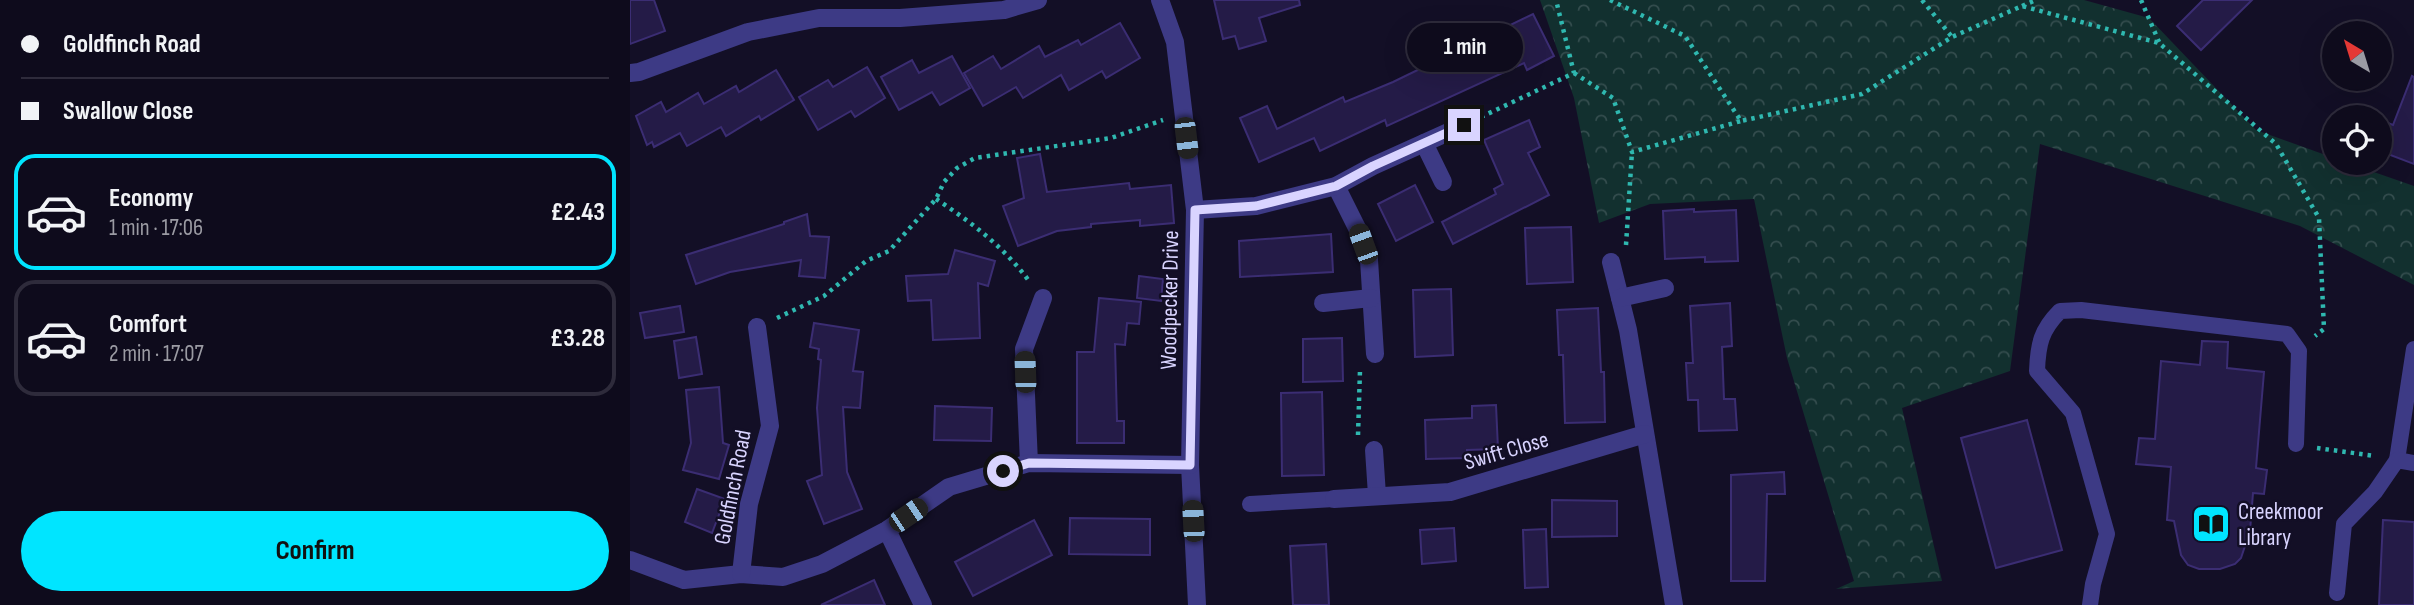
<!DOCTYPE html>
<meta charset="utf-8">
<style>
:root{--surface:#0e0b1c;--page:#171425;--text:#f1f3f6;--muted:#9b9ba3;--line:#2e2b3b;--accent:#00e5ff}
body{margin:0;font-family:"Sofia Sans Condensed",sans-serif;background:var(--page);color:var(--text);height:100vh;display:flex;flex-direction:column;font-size:26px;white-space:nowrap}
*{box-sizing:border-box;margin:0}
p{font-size:23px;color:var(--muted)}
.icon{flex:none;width:38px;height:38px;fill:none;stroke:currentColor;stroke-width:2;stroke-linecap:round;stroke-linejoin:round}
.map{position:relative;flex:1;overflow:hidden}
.panel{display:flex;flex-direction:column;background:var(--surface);width:630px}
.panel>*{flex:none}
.banner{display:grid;align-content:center;height:154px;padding:0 21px;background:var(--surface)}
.needle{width:46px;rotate:322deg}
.buttons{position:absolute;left:1692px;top:21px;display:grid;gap:14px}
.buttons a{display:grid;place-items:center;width:70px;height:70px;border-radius:50%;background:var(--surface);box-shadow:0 7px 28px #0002,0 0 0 2px var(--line);font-size:35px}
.end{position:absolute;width:32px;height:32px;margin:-16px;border:9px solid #d9d4ff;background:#111;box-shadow:0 0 0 4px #111}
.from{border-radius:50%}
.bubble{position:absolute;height:49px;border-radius:24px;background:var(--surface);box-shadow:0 7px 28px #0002,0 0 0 2px var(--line);font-size:23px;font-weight:700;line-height:49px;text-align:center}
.car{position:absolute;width:21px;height:42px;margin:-21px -10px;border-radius:9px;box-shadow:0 0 5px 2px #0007;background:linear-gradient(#222 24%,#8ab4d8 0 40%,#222 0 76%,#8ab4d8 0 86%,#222 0)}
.banner b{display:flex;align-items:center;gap:24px;height:66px;font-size:26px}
.banner b+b{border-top:2px solid var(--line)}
.banner i{width:18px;height:18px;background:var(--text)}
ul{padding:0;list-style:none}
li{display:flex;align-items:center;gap:21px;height:116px;margin:0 14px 10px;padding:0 7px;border:4px solid var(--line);border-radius:21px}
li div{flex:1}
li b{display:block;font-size:26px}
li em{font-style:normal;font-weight:700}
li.current{border-color:var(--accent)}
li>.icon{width:63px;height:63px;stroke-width:1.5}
.cta{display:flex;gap:14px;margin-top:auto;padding:14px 21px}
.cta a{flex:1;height:80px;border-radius:42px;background:var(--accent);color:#111;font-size:28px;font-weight:700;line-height:80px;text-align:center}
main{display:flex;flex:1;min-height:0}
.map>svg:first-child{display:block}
.forest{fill:url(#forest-crowns)}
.building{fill:#241b47;stroke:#3b2d73;stroke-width:2}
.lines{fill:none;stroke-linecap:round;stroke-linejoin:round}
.path{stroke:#2fb8b0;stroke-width:4.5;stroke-dasharray:3.5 5;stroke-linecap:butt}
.service{stroke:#3d3a85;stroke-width:16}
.minor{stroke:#3d3a85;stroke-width:18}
.route{stroke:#d9d4ff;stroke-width:9}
.labels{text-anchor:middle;stroke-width:5;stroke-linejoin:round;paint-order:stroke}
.street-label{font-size:23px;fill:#d9d4ff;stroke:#130f26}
.poi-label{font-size:23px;fill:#d9d4ff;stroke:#130f26;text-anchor:start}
</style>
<main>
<section class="panel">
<div class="banner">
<b><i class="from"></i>Goldfinch Road</b>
<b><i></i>Swallow Close</b>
</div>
<ul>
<li class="current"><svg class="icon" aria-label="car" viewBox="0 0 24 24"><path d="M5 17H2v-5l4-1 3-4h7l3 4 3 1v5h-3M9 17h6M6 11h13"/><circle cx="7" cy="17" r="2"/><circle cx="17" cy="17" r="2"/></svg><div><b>Economy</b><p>1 min · 17:06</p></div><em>£2.43</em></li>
<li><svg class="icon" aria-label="car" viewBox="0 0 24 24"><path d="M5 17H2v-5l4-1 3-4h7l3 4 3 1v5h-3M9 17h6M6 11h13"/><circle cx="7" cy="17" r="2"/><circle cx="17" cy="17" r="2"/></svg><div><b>Comfort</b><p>2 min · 17:07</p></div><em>£3.28</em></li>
</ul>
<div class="cta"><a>Confirm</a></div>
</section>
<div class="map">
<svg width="1784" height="605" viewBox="0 0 1784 605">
<defs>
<pattern id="forest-crowns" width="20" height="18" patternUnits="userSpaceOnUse" patternTransform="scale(1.75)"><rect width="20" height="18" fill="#12302f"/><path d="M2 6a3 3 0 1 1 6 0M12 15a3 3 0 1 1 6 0" fill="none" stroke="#344d4e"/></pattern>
</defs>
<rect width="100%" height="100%" fill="#130f26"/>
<!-- forest -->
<path class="forest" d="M910,0H1454L1519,18L1626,130L1704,158V163H1718L1784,186V285L1670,226L1410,144L1380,371L1272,408L1312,581L1206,589L1224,581L1157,358L1124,199L1020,204L969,223L944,98Z"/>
<!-- building -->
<g class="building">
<path d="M0,0H24L35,31L0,44Z"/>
<path d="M584,0H669L670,5L629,18L636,41L609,49L605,36L593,39Z"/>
<path d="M1573,0H1622L1571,50L1547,26Z"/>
<path d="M903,14L924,56L897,70L894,63L757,126L755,120L690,151L684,138L629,162L610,118L637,106L647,129L713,97L715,102L763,82Z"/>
<path d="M490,23L510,58L476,78L472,71L439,90L431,75L393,98L386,87L353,106L334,73L363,56L371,69L409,46L415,57L448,40L451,45Z"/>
<path d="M322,56L340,88L310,105L302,92L269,110L251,77L282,60L289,73Z"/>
<path d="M237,67L255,98L225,117L221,111L188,130L169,97L198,80L203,87Z"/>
<path d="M146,70L164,100L131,120L129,116L96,136L91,127L57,146L50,133L24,147L22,142L17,145L6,116L31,102L36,112L68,93L74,104L106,86L109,92Z"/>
<path d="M1782,76L1784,77V164L1750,151V120L1763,125Z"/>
<path d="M899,120L910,147L898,153L919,195L823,244L812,222L866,194L864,189L873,184L854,140Z"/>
<path d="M410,154L417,192L499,183L500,189L541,185L544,223L510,226V220L461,224V227L427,231L388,246L373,206L394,198L387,158Z"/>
<path d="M785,185L803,222L766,241L748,204Z"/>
<path d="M1064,209V212L1106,210L1108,261L1075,262V257L1035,259L1033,211Z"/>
<path d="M177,214L180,236L199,237L195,278L169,276L171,260L100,272L66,284L56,255L154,224V222Z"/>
<path d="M941,227L943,282L897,284L895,228Z"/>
<path d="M701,234L703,272L610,277L609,241Z"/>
<path d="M325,250L365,261L358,286L348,283L350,338L303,340L301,300L278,301L276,276L318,274Z"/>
<path d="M509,276L533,279L531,301L507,298Z"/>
<path d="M821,289L823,355L785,357L783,290Z"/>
<path d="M469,298L511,302L509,324L497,323L495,345L485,344L487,421H494V443H447V352H464Z"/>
<path d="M1100,303L1102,346L1092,347L1094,399H1105L1107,430L1069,431L1068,400H1058L1056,363H1063L1060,306Z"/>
<path d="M50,306L54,332L15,338L10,313Z"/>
<path d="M968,308L971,372H974L975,422L935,423L933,355H929L927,310Z"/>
<path d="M184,323L229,330L223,371L233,372L230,408L213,407L217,472L232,509L194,524L177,481L192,475L187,408L191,360L188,359L189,349L180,347Z"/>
<path d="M66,337L72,374L49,378L44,341Z"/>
<path d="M712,338L713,381L673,382V339Z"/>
<path d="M1572,341L1598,342L1597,368L1634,372L1626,468L1637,470L1634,494L1623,493L1620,531L1611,558L1605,564L1590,569H1569L1558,565L1551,555L1544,521L1537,520L1541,467L1506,464L1509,438L1525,439L1531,361L1570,365Z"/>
<path d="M89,387L93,443L99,445L89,479L53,470L61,443L56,390Z"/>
<path d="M692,392L694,475L652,476L651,393Z"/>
<path d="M866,405L868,449L837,450V458L796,459L795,420L842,418V406Z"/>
<path d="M305,406L362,408L361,441L304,440Z"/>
<path d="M1397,420L1432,550L1366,568L1331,438Z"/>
<path d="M1154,472L1155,494H1137L1135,581H1101V475Z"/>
<path d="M67,489L95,499L82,533L55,522Z"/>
<path d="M922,500L987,501V536L922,537Z"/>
<path d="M440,518L520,519V555L439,554Z"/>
<path d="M404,520L422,555L343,596L325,562Z"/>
<path d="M1753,520L1784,522V605H1749Z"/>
<path d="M824,528L826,561L792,564L790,530Z"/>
<path d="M916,529L918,587L895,588L893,530Z"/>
<path d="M696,544L699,605H663L660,546Z"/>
<path d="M244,580L255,605H191Z"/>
</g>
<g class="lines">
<!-- path -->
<g class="path">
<path d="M980,0L1055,36L1111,121L1232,94L1322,37L1392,6L1529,43L1646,144L1689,218L1694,329L1685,336"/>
<path d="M1292,0L1322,37"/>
<path d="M1511,0L1529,42"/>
<path d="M1392,6L1406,0"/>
<path d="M944,73L983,98L1002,152L1111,121"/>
<path d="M851,117L944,73L926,0"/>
<path d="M306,199C341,222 374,247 399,281"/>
<path d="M996,245L1002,152"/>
<path d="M147,318L194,296L236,261L259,251L306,199L314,182L327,168L345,158L481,138L533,120"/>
<path d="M728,435L730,370"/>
<path d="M1687,448L1745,456"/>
</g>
<!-- service -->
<g class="service">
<path d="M1767,460L1784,349"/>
<path d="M620,504L704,499"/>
<path d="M1707,593L1714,524L1745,492L1767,460L1784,463"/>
<path d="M1460,605L1463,584L1477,534L1443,413L1407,371C1408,344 1411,330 1430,311L1451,310L1657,334L1669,351L1666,444"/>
</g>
<!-- minor -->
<g class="minor">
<path d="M530,0L545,42L565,210L560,465L567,605"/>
<path d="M0,73L9,72L118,32L189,18H270L374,10L408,0"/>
<path d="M794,143L813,182"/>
<path d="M706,186L727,228L739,260L745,354"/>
<path d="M565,210L626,206L706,186L743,166L834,125"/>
<path d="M981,262L998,330L1044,605"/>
<path d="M990,298L1035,288"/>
<path d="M693,303L741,298"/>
<path d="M744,450L747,495"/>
<path d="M399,463L394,349L413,298"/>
<path d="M704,499L820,492L1015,434"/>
<path d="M257,530L293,605"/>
<path d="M0,560L54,580L111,574L153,577L192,564L257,530L319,487L399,463L560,465"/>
<path d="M111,574L119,504L140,426L127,327"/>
</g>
</g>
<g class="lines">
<!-- route -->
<path class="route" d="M373,471L399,463L560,465L565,210L626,206L706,186L743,166L834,125"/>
</g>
<!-- icons -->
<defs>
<symbol id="library-square" viewBox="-11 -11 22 22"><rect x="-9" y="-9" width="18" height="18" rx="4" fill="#00e5ff" stroke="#130f26"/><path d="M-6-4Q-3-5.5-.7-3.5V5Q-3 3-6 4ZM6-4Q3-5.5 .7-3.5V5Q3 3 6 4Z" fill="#111"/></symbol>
</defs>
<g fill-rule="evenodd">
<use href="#library-square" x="1559" y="502" width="44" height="44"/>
</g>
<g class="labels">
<!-- street labels -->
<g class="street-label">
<text transform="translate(539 300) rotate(-89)" y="8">Woodpecker Drive</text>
<text transform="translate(876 450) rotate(-16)" y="8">Swift Close</text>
<text transform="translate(102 487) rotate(-79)" y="8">Goldfinch Road</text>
</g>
<!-- poi labels -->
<g class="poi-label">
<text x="1608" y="519">Creekmoor<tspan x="1608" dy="26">Library</tspan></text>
</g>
</g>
</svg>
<div class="buttons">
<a><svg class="needle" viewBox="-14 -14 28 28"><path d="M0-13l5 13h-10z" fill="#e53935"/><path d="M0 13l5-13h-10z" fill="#9b9ba3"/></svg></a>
<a><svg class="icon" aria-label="locate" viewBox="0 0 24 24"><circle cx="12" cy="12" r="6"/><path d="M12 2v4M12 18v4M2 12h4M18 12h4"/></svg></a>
</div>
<i class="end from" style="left:373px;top:471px"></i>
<i class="end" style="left:834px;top:125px"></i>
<div class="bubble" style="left:777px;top:23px;width:116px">1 min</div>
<i class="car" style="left:556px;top:138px;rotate:173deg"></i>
<i class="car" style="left:733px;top:244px;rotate:340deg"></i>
<i class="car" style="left:395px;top:372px;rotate:358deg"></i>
<i class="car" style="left:278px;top:515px;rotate:56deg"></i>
<i class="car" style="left:563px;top:521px;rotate:357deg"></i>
</div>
</main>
